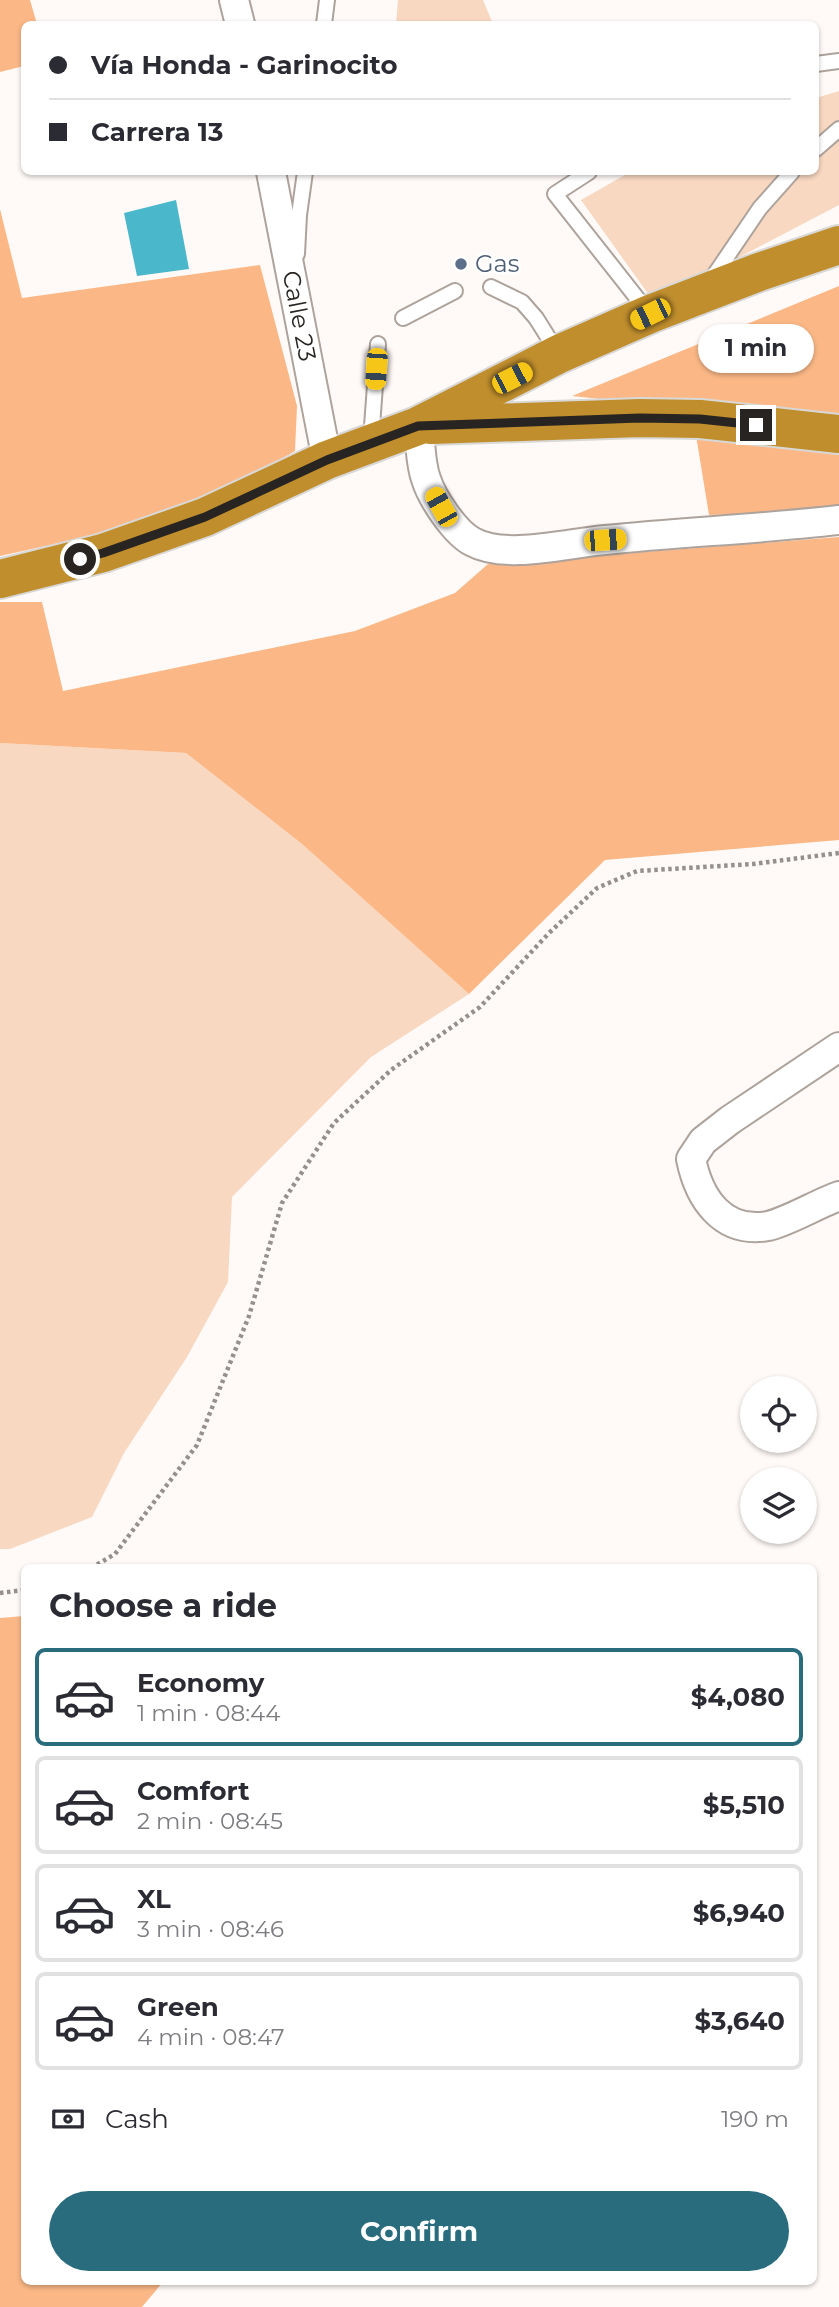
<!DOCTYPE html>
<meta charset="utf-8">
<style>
:root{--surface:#fff;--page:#f7f7f7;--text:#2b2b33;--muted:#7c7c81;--line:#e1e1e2;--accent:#296c7e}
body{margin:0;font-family:Montserrat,sans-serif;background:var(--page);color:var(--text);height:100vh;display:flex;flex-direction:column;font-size:26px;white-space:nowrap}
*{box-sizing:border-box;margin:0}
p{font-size:23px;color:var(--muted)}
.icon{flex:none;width:38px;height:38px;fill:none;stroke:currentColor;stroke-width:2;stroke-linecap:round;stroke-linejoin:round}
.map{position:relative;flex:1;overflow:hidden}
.details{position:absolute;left:21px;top:1564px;width:796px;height:721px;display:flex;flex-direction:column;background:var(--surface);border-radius:10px;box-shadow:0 2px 5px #0004}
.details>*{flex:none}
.guide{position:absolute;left:21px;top:21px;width:798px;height:154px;border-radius:10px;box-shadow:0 2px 5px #0004;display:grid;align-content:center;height:154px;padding:0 28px;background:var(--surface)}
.tools{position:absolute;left:740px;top:1376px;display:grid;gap:14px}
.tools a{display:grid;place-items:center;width:77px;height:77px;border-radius:50%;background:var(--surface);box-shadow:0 2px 5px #0004;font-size:35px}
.end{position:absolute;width:32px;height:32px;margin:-16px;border:9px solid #282421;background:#fff;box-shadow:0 0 0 4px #fff}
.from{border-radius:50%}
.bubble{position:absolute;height:49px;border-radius:24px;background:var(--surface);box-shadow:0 2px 5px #0004;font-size:23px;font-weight:700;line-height:49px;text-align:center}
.car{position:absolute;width:21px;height:42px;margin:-21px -10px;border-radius:9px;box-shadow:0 0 5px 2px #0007;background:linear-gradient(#f5c518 24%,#345 0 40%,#f5c518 0 76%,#345 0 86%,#f5c518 0)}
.guide b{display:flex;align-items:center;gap:24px;height:66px;font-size:26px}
.guide b+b{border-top:2px solid var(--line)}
.guide i{width:18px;height:18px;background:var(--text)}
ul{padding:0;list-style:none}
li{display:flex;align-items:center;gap:21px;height:98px;margin:0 14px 10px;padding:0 14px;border:4px solid var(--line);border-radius:10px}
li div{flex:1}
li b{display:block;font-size:26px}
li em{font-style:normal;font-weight:700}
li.selected{border-color:var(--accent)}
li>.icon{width:63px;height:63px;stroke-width:1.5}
h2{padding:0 28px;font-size:32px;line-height:84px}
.pay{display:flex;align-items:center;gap:18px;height:77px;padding:0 28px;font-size:26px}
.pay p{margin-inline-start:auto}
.cta{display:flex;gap:14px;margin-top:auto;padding:14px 28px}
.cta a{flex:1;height:80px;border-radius:42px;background:var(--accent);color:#fff;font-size:28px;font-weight:700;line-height:80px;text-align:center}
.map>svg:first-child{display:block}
.green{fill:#f8d8c1}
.forest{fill:#fbb886}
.water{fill:#4ab7ca}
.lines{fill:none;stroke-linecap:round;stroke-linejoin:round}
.lane-casing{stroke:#ada39c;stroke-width:18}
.street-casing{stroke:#ada39c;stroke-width:32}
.highway-casing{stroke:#d8d8d7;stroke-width:42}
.path{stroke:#95908d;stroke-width:4.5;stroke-dasharray:3.5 3.5;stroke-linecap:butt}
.lane{stroke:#fff;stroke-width:14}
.street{stroke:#fff;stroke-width:28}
.highway{stroke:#c08e2d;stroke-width:38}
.route{stroke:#282421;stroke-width:9}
.service-dot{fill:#5c6f8a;stroke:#fff;stroke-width:2.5}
.labels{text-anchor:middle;stroke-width:5;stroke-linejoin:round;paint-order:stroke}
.service-label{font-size:24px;fill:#4e5e75;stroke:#fff;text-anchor:start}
.street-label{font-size:24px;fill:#282421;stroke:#fff}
</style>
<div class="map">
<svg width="839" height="2307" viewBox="0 0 839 2307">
<rect width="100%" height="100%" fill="#fffaf7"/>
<!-- green -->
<g class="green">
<path d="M398,0H483L493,24H396Z"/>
<path d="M839,91V205L654,302L581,200L630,172H816V98Z"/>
<path d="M0,743L186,753L302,844L469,994L371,1057L232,1197L228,1282L187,1357L124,1453L92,1517L10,1549H0Z"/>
</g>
<!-- forest -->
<g class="forest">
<path d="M0,0H30L37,24H24V66L0,72Z"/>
<path d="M0,209L22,298L260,265L297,406L295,451L235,486L114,531L0,556Z"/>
<path d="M839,286V425L572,396Z"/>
<path d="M695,429L839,445V510L799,513L709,515Z"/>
<path d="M839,537V840L605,860L469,994L302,844L186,753L0,743V602H42L63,691L355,631L455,593L488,564Z"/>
<path d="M24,1616V2282H163L142,2307H0V1618Z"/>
</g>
<!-- water -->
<path class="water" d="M176,200L189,269L137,276L124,213Z"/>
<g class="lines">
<defs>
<g id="lane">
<path d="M324,24L327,0"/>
<path d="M816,64L839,61"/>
<path d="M816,149L839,129"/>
<path d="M589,172L555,194L648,312"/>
<path d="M297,254L299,215L305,172"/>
<path d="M711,280L760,208L792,172"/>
<path d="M491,287L522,302L536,318L558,353"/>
<path d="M403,318L455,291"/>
<path d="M371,440L378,344"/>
</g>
<g id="street">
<path d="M234,0L240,24"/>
<path d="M271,172L327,460"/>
<path d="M418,426C421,442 420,463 426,479C432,498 455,533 473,542C506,560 568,543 605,540C683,532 761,529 839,520"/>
<path d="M839,1047L730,1120L703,1141L691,1159C699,1198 722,1234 768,1226C787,1222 819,1203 839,1196"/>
</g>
<g id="highway">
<path d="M431,425L640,418L700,419L839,434"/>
<path d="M0,579L103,553L205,517L327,460L418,426L559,354L650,314L759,272L839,245"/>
</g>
</defs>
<!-- lane casing -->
<use href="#lane" class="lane-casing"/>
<!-- street casing -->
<use href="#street" class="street-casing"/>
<!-- highway casing -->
<use href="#highway" class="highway-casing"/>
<!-- path -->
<g class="path">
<path d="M91,1568L115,1554L197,1445L249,1316L282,1203L334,1123L391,1070L480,1007L549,933L597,888L637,871L753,864L839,853"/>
<path d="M0,1593L24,1590"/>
</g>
<!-- lane -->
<use href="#lane" class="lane"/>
<!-- street -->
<use href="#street" class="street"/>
<!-- highway -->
<use href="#highway" class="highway"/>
</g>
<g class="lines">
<!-- route -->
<path class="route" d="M80,559L103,553L205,517L327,460L418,426L640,418L700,419L756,425"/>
</g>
<!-- markers -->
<circle class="service-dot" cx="461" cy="264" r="7"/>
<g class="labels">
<!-- service labels -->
<g class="service-label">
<text x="475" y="272">Gas</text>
</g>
<!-- street labels -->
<g class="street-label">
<text transform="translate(299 316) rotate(79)" y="8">Calle 23</text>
</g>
</g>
</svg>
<div class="tools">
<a><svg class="icon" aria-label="locate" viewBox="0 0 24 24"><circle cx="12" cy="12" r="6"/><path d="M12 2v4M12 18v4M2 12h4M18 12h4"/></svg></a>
<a><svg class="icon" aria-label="layers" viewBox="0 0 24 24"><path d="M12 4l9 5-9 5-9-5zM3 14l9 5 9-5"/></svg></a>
</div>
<i class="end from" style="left:80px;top:559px"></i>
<i class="end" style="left:756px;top:425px"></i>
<div class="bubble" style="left:698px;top:324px;width:116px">1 min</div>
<i class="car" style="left:650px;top:314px;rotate:244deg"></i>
<i class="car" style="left:376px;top:369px;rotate:184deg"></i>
<i class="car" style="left:512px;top:378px;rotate:63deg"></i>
<i class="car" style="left:441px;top:507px;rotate:331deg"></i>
<i class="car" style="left:605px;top:540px;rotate:86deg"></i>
<div class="guide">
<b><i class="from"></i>Vía Honda - Garinocito</b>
<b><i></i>Carrera 13</b>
</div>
<section class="details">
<h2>Choose a ride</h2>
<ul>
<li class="selected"><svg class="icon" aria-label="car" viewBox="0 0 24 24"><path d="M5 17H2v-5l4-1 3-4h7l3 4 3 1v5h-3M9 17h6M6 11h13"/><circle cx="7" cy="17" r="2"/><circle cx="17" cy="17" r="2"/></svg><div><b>Economy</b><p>1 min · 08:44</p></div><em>$4,080</em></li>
<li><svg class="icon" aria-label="car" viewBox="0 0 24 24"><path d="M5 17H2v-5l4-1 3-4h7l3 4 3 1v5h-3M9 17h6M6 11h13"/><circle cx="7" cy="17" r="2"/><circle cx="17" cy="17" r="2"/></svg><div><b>Comfort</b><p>2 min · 08:45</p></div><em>$5,510</em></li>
<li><svg class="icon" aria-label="car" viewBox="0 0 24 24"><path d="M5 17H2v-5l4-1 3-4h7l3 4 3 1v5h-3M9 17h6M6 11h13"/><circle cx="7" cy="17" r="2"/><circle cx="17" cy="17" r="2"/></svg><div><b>XL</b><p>3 min · 08:46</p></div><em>$6,940</em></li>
<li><svg class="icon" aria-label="car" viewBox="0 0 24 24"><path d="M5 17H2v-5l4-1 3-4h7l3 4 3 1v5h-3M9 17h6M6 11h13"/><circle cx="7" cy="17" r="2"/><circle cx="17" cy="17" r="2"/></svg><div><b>Green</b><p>4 min · 08:47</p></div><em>$3,640</em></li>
</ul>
<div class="pay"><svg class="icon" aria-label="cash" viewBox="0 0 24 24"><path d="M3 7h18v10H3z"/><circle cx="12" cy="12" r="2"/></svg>Cash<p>190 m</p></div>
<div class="cta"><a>Confirm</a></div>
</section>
</div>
